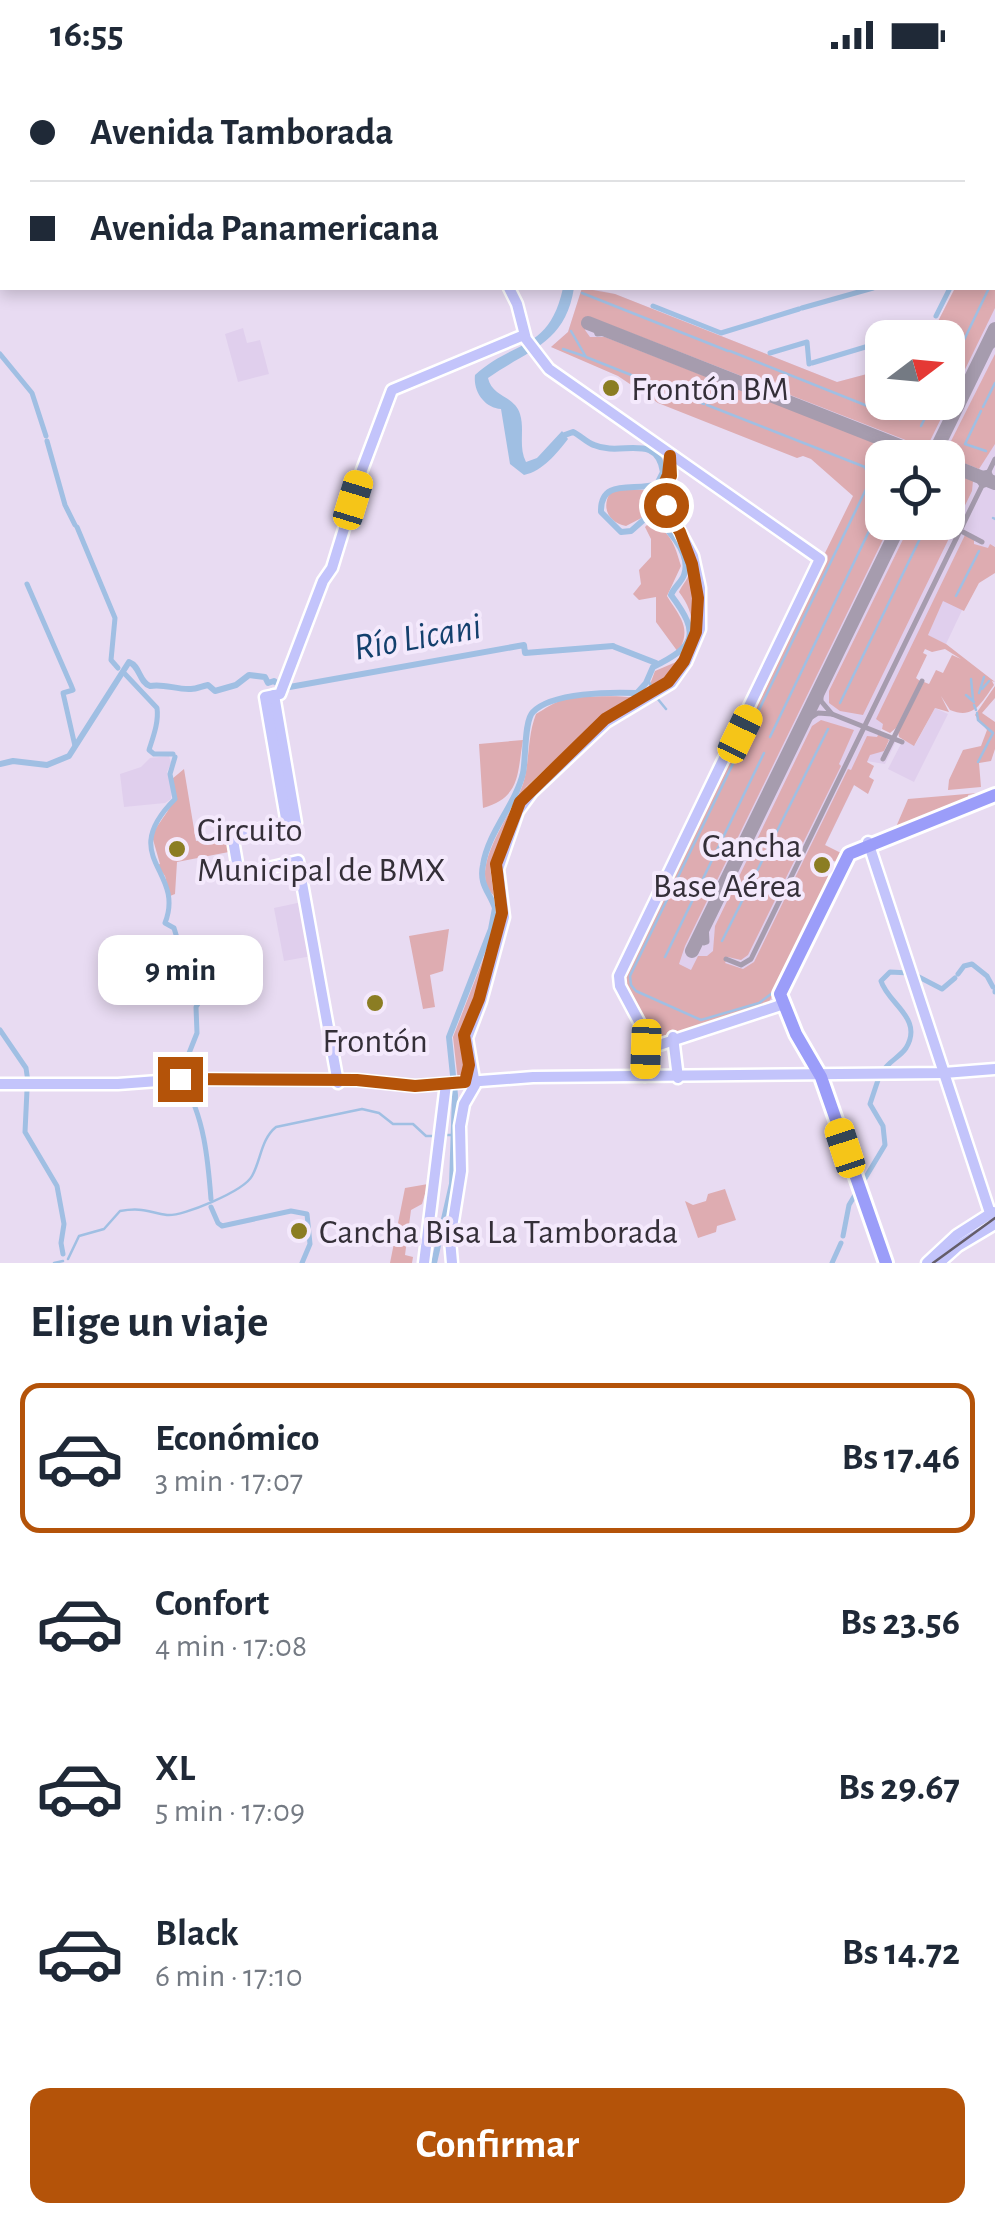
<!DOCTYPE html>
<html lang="es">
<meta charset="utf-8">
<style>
:root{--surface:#fff;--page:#f6f6f7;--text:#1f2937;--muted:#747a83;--line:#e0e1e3;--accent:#b45309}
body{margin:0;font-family:"Alegreya Sans",sans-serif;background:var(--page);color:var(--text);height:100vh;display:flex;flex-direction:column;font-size:38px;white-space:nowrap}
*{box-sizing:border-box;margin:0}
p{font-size:32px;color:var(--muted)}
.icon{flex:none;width:55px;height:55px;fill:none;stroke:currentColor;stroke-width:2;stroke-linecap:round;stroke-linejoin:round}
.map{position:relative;height:1193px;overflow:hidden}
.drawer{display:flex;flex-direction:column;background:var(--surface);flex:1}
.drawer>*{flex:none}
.hud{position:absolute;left:0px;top:0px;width:995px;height:220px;box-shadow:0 5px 15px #0003;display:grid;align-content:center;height:220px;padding:0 30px;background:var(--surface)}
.needle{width:65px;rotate:74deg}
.tools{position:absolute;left:865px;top:250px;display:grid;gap:20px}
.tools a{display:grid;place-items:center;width:100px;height:100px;border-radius:20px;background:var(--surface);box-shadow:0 5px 15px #0003;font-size:50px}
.end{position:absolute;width:45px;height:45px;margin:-22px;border:12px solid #b45309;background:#fff;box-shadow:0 0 0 5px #fff}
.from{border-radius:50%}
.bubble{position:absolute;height:70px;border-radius:20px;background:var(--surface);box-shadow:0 5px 15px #0003;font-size:32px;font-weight:700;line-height:70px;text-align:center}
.car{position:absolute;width:30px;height:60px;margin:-30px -15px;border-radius:12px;box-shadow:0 0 8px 2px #0007;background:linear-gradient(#f5c518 24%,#345 0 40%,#f5c518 0 76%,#345 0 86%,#f5c518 0)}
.hud b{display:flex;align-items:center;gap:35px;height:95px;font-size:38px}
.hud b+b{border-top:2px solid var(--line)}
.hud i{width:25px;height:25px;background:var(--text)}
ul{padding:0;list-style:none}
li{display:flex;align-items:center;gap:30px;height:150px;margin:0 20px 15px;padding:0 10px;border:5px solid transparent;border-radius:20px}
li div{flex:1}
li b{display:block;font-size:38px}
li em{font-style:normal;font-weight:700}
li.selected{border-color:var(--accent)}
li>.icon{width:90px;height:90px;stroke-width:1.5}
h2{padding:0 30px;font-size:45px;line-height:120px}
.cta{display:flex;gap:20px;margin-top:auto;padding:20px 30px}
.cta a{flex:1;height:115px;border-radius:20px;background:var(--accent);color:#fff;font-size:40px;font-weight:700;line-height:115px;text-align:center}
.status{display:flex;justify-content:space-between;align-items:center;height:70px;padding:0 50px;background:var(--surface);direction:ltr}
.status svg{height:28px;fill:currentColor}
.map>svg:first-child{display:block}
.built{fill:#e0cfed;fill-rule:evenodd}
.green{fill:#deacb1}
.water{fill:#a0bfe3}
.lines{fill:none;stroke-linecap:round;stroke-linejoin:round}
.stream{stroke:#a0bfe3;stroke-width:2.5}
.canal{stroke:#a0bfe3;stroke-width:5}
.river{stroke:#a0bfe3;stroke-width:6}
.taxiway{stroke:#a69cae;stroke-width:5}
.runway{stroke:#a69cae;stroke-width:14}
.major-casing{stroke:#fff;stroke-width:15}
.highway-casing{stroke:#fff;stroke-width:18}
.major{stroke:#c3c4fb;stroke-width:10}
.highway{stroke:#9b9df9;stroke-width:12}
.tram{stroke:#645d6a;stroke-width:2.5}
.route{stroke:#b45309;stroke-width:12}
.poi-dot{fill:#8b7d23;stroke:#f4e9fc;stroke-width:4}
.labels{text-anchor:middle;stroke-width:8;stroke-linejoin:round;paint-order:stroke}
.poi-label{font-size:35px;fill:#342f38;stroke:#f4e9fc;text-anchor:start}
.water-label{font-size:38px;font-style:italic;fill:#13406d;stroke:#f4e9fc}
</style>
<div class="status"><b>16:55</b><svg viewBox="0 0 49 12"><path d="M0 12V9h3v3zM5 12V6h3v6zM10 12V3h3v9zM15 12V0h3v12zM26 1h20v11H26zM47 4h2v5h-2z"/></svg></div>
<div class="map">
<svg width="995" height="1193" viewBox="0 0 995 1193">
<rect width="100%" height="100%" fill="#e8dbf2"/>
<!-- built -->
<g class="built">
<path d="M995,134V477L993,475L946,574L927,565L884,654L869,685L888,674L889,668L896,671L885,694L866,691L814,798L773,930L769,934L650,968L646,953L624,915L866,401L551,277L568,262L582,218L595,219L615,224L837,312L882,300V332H948V268L930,267L955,218H992ZM882,388H948V452H882Z"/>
<path d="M243,258L247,273L260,270L269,304L238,312L225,264Z"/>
<path d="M935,638L948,644L914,712L888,699L903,670L915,675Z"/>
<path d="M169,686L171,693L167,702L172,719L171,729L165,733L124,737L120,704L141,697L150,688Z"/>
<path d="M302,832L312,886L284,891L274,838Z"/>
</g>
<!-- green -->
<g class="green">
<path d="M995,134V238L930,371L921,376L590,247L585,260L590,267H605L912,387L882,388V452L891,453L685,876L679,894L691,900L698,886H707L713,881L715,856L812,656L821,650L854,660L839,694L841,696L748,885L741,890L728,887L725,893L743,899L754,892L848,699L851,700L867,666L877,667L879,663L889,670L884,681L870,685L867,692L874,696L869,707L874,710L868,724L854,715L825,775L841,783L836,792L820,785L814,798L832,808L768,934L657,971L650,968C645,946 627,929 624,908L828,486L825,483L853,426L811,389L803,386L797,388L658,333L618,306L551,277L568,262L582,218L615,224L837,312L882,300V332H948V268L930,267L955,218H992Z"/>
<path d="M995,284V374L979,399L951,388L947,379Z"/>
<path d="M948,401L973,411L972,421L863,645L840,641L829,633V621L911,453L948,452Z"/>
<path d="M661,412L658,429L684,474L693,502L697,549L693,569L681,594L666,612L604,649L532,717L518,735L495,794L500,847L477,934L464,964L465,1007L463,1011H458L453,967L494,861L497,828C462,805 514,742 523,714C530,692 527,667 536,644C545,639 554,632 565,629C580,626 622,625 637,628L649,617L655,601L683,589C694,563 697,546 679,522C682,515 690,507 690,499C691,476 670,455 653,442L626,456C609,453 601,438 610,423L623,419L652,420Z"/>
<path d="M649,453C671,460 675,476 681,496L667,526C679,546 693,558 678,582L656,552V527L639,530L633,524L641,514L639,500L651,487V469L645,457Z"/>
<path d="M965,465L974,470V474L988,478L990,474L995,477V503L979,513L964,541L943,531L928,565L946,574L995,612L992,611L994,615C981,633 974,650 950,640L941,626L949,642L935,638L914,676L899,667L898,662L924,612L929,614L936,600L943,603L952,585L961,589L945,579L932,582L925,579L923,583L927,585L916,608L920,611L896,658L890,663L882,659L883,654L876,649Z"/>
<path d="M995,616V628L982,643L995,652V679L991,691L979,693L981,717L948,720L949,710L963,680L981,676L987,660L975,645Z"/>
<path d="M523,670C517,704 521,727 483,738L479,674Z"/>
<path d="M184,699L196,771L230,765L234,781L177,792L175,824L170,826L165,806L157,795L160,794L152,766C161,746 182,732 172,709Z"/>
<path d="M978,723L968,725L969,732L896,757L908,729Z"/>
<path d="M449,859L443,901L430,905L435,937L423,939L409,866Z"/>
<path d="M428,1114L422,1134L411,1140L405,1185L413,1187L412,1193H390L405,1118Z"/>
<path d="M725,1119L736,1150L717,1156L716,1162L698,1168L685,1131L693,1135L706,1131L708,1124Z"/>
</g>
<!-- water -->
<path class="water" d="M563,218H574C565,274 529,279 488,308C492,327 515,326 520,344C525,360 518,376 526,392L537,388L562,361L568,369C557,383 543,401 524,405L510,394L501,339C485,338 473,322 475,305C514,269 549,282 563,218Z"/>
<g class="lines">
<!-- stream -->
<g class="stream">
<path d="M481,2L485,0"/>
<path d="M992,209L995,204"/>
<path d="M582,223L728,281"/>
<path d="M571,261L586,287L704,334"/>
<path d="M563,279L584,286"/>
<path d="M730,281L900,349"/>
<path d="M948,303L989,218"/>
<path d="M707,335L875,401"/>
<path d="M983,337L995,313"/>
<path d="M981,341L965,374L986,381"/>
<path d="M921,356L933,332"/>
<path d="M993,448L995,449"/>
<path d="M956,526L979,481"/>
<path d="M648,609L652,619"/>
<path d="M971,609L973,629"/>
<path d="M982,619L989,611"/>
<path d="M979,623L984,607"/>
<path d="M966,625L974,632"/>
<path d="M657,628L666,639"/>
<path d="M840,633L928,452"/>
<path d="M974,635L976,640"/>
<path d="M977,643L978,650L993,663L978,692"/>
<path d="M770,667L882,434"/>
<path d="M722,871L828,659"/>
<path d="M793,883L830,807"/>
<path d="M665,887L764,683"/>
<path d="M775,921L759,933L701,950L636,921L631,915L630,906L870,411L865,397"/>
<path d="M444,1065H453"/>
<path d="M68,1189L79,1166L104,1159L120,1141C142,1137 148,1142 167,1145C182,1147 244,1121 252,1106C261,1090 261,1069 276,1057L362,1039L379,1043L393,1054H413L426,1066H437"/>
<path d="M54,1193L63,1191"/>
</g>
<!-- canal -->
<g class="canal">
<path d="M673,0L674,2"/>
<path d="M760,0L765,2"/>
<path d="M712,1L715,2"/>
<path d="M521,2L526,0"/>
<path d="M953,2L963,0"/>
<path d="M992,5L995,4"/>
<path d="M994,127L995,124"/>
<path d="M0,148H2"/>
<path d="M0,184H2"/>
<path d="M653,236L721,263L799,239"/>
<path d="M802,238L873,218"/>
<path d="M936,246L950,218"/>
<path d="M898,268L929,258"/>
<path d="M770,283L807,272L809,294"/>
<path d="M0,284L32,323L46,366"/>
<path d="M812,293L882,272"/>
<path d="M47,371L65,435L75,455"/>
<path d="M77,457L115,548L111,590L118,598"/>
<path d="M27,514L71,615L73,620L63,623L75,676"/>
<path d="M125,604L157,638C159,652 153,667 149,680L154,684H173"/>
<path d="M175,687L170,704L175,729C116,788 186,800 165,853L174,858L180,878L191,891V900L206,915L205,923L196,937L197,963L180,1006"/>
<path d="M958,904L964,896L972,894L987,906L993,917"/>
<path d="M917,906L942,919L955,908"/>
<path d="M995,921V922"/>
<path d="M0,960L26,998L28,1012"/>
<path d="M882,1002C889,991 900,987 906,978C924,948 888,934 881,911L890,902L910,903"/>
<path d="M183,1013C204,1045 208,1090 211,1129"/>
<path d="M27,1020L25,1062L57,1116L64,1154L61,1173L63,1184"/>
<path d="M211,1137L218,1153L222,1156L291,1141L307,1144L310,1174L302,1193"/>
<path d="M843,1166L849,1135L885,1075L883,1056L870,1034L878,1010"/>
<path d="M832,1193L841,1173"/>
</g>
<!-- river -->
<g class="river">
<path d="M615,577L656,593"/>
<path d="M284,618L524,575L525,583L613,576"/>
<path d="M0,694L13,691L47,695L69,686L129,592C140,596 139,612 150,616C163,613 177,620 191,619C197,619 202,616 208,615L215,621L236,615L249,605L265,607L268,613L274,611L281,616"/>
<path d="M434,1193L452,1114L455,1025L449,967L491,859L495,838C489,821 479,815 483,795C488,762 516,734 523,703C526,689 524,650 533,642C552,622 612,622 637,623L646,613L653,597C695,576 701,565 671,525C674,517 681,513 684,505C692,484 666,453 648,446L631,461L621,462L601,442C600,407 636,422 657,414L663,402C657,362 621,387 594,375C587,373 580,365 573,362L562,366"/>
</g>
<!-- taxiway -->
<g class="taxiway">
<path d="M596,261L597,264L612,263"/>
<path d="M983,283L995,274"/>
<path d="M938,375L940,388"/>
<path d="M948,394L951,396"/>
<path d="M989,402L993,412L982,416L975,405Z"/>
<path d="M963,462L982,472"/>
<path d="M832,644L902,672"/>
<path d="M804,652L818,643L832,644L821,631V618"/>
<path d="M883,689L922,611"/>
<path d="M704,873L707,872L706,853"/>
<path d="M726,889L741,895L751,889L995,389"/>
</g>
<!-- runway -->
<g class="runway">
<path d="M588,253L930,388"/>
<path d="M932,388L995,259"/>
<path d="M948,394L995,413"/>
<path d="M692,881L901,452"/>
</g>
<defs>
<g id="major">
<path d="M350,0L358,2"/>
<path d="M393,0L394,2"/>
<path d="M509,218L517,234L526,269L549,299L820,489L619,906L620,916L643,959L645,1006"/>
<path d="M274,625L296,753L232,764L239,805L298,791L338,1013"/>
<path d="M287,754L265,627L280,624L323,511L332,498L362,400L392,320L524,265"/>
<path d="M868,772L991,1146"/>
<path d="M673,967L678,1008"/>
<path d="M646,970L656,976L778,936L783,931"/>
<path d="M0,1014H118L185,1009L357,1010L415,1016L533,1007L944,1003L995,999"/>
<path d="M424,1193L446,1014"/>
<path d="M452,1193L450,1170L461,1101L460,1056L464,1034L475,1015L467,968L481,931L504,847L498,799L518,741L532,722L606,652L671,613L686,592L700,559V518L693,486L661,426L671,405V387"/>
<path d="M927,1193L957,1165L993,1142"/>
<path d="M939,1193L958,1176L995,1154"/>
</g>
<path id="highway" d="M886,1193L821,1007L796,964L780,924L849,784L995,725"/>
</defs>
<!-- major casing -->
<use href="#major" class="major-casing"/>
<!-- highway casing -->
<use href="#highway" class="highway-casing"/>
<!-- major -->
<use href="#major" class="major"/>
<!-- highway -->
<use href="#highway" class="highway"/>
<!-- tram -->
<g class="tram">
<path d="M714,0L720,2"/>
<path d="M625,2L633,0"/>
<path d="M992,103H995"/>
<path d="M933,1193L995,1148"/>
</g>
</g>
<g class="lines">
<!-- route -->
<path class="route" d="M180,1009L357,1010L415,1016L465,1012L469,995L464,965L479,929L502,843L496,794L520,732L605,649L668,612L684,591L696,562L698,528L692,494L680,462L658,428L668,405L670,386L671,406L661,424L666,435"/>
</g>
<!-- markers -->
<g class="poi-dot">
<circle cx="611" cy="318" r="10"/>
<circle cx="177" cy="779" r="10"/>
<circle cx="822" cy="795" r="10"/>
<circle cx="375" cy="933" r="10"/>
<circle cx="299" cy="1161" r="10"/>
</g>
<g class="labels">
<!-- poi labels -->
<g class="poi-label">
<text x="631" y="330">Frontón BM</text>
<text x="197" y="771">Circuito<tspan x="197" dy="40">Municipal de BMX</tspan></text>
<text x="802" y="787" text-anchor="end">Cancha<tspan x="802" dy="40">Base Aérea</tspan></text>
<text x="375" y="982" text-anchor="middle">Frontón</text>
<text x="319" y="1173">Cancha Bisa La Tamborada</text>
</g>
<!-- water labels -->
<g class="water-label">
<text transform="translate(417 566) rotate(-10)" y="13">Río Licani</text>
</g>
</g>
</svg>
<div class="tools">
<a><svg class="needle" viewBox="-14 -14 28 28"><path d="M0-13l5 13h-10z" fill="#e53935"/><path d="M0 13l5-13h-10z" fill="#747a83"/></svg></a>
<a><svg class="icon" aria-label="locate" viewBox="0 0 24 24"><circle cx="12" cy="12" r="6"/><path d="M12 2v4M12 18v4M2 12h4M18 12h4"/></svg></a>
</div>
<i class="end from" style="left:666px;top:435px"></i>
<i class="end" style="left:180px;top:1009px"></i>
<div class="bubble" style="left:98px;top:865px;width:165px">9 min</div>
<i class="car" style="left:353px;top:430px;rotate:17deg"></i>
<i class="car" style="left:740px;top:664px;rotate:26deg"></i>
<i class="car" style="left:646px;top:979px;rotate:182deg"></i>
<i class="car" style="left:845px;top:1078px;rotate:342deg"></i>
<div class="hud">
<b><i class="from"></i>Avenida Tamborada</b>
<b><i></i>Avenida Panamericana</b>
</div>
</div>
<section class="drawer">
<h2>Elige un viaje</h2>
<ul>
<li class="selected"><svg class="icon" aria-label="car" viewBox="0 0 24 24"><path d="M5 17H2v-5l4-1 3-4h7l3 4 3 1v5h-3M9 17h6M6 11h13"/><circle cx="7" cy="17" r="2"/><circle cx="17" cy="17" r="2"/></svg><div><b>Económico</b><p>3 min · 17:07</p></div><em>Bs 17.46</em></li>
<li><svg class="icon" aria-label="car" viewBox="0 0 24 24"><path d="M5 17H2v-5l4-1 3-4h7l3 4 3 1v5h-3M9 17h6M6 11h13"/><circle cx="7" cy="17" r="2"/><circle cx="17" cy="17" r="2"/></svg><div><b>Confort</b><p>4 min · 17:08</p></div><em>Bs 23.56</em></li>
<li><svg class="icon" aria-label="car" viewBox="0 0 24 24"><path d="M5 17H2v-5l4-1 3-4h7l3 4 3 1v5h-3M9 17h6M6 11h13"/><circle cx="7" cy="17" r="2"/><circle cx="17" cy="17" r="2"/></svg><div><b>XL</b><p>5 min · 17:09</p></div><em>Bs 29.67</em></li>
<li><svg class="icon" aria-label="car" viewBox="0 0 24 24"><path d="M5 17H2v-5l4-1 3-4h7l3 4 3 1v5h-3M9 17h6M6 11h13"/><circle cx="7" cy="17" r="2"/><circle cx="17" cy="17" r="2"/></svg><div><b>Black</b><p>6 min · 17:10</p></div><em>Bs 14.72</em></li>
</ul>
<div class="cta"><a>Confirmar</a></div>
</section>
